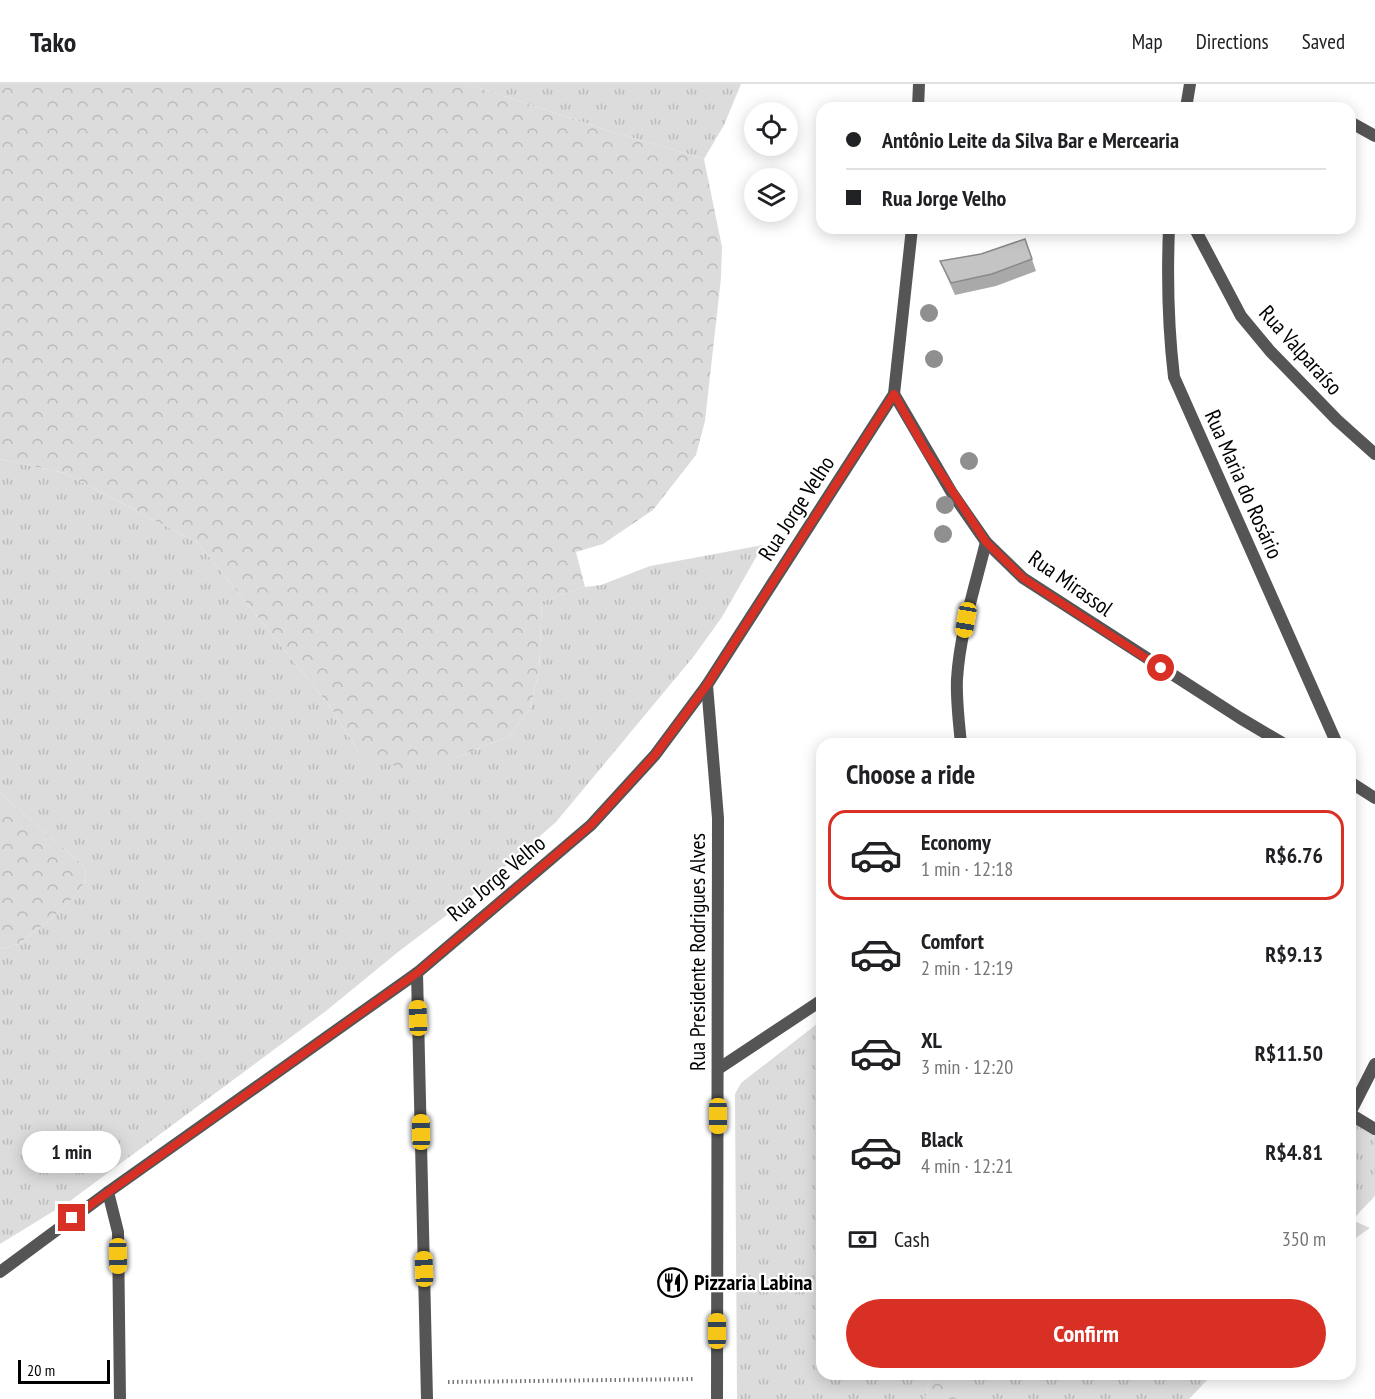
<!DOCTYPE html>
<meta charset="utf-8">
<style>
:root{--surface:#fff;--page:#f6f6f6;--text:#202124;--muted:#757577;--line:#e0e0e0;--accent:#d93025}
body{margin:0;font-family:"PT Sans Narrow",sans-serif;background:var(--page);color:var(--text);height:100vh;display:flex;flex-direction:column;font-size:22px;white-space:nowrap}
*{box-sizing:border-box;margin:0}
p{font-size:20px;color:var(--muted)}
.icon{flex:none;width:33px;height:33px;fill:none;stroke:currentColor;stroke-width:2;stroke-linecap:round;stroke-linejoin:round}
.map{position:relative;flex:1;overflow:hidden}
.drawer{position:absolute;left:816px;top:654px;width:540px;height:642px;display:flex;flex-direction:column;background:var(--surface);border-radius:18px;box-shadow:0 3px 15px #0003}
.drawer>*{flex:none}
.top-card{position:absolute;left:816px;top:18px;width:540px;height:132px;border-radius:18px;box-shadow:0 3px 15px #0003;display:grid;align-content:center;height:132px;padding:0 30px;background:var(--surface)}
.fabs{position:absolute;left:744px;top:18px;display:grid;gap:12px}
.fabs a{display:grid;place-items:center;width:54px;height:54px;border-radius:50%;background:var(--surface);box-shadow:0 3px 15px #0003;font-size:30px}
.scale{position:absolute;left:18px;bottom:15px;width:92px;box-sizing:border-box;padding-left:6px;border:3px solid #000;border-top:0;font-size:16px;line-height:21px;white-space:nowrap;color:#000;-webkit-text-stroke:4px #fff;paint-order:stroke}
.end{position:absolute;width:27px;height:27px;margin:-14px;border:8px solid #d93025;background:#fff;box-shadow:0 0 0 3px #fff}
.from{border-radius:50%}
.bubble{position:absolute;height:42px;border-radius:21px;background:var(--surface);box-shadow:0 3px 15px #0003;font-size:20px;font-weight:700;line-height:42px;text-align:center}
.car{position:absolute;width:18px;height:36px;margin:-18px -9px;border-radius:8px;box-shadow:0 0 4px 2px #0007;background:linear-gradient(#f5c518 24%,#345 0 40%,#f5c518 0 76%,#345 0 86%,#f5c518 0)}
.top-card b{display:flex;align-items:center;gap:21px;height:57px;font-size:22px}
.top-card b+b{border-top:2px solid var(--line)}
.top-card i{width:15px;height:15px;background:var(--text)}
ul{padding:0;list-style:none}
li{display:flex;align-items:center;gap:18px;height:90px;margin:0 12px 9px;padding:0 18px;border:3px solid transparent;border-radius:18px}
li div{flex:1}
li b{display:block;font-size:22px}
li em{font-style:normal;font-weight:700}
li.current{border-color:var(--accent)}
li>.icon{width:54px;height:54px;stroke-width:1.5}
h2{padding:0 30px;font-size:27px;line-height:72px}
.pay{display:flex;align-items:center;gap:15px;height:66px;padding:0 30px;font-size:22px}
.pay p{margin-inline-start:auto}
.primary-button{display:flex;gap:12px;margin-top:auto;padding:12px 30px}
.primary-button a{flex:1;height:69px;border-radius:36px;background:var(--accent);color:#fff;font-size:24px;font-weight:700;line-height:69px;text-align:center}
header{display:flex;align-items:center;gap:36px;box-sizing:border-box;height:84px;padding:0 30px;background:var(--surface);border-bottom:2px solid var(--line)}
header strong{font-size:28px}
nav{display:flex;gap:33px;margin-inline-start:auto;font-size:21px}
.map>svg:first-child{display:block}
.grass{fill:url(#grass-tufts)}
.forest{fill:url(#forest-crowns)}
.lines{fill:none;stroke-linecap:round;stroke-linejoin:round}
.path{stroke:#777;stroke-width:4;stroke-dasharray:1.5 3;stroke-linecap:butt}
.minor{stroke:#555;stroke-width:12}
.tree{fill:#8f8f8f}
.wall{fill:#a9a9a9}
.building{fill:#c4c4c4;stroke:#898989;stroke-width:1.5}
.route{stroke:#d93025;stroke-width:8}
.labels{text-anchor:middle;stroke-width:4.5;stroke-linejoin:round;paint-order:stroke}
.street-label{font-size:22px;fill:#000;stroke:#fff}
.poi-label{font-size:22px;font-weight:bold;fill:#000;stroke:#fff;text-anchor:start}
</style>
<header>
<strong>Tako</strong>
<nav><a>Map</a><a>Directions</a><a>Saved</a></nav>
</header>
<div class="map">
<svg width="1375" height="1315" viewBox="0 0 1375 1315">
<defs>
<pattern id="grass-tufts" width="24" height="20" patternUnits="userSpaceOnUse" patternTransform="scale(1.5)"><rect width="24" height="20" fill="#dcdcdc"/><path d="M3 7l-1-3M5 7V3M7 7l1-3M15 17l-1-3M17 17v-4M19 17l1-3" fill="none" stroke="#bbb"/></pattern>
<pattern id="forest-crowns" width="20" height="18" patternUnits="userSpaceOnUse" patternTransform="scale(1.5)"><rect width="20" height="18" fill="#dcdcdc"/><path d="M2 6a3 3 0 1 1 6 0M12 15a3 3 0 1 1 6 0" fill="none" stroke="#bbb"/></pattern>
</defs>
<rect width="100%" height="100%" fill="#fff"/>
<!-- grass -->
<g class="grass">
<path d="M467,0H741L724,41L704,75L600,44Z"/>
<path d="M0,375L64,389L198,459L329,621L361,671L457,673L509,652L530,625L539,587L542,517L585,503L601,501L650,482L763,461L722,533L694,572L556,738L468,815L398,868L326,927L70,1117L0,1160V865L18,860L52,834L71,816L80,806L86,795L85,783L0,709Z"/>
<path d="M822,936V1290H931L925,1315H737L735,1010L741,999Z"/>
<path d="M1350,1031L1375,1046V1112L1352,1136L1370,1144L1350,1158Z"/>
<path d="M951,1290H1213L1189,1315H970Z"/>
</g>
<!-- forest -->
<g class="forest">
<path d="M0,0H467L600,44L704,75L722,163L721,194L705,337L696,371L653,426L603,460L576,468L585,503L542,517L539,587L530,625L509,652L457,673L401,684L361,671L329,621L198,459L64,389L0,375Z"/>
<path d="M0,709L85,783L86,795L80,806L71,816L52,834L18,860L0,865Z"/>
<path d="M931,1290H951L971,1315H925Z"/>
</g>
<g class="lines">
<!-- path -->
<path class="path" d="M448,1298L695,1295"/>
<!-- minor -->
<g class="minor">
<path d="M918,24L919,0"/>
<path d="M1186,24L1190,0"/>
<path d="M1350,38L1375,52"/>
<path d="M1169,144C1167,194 1168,243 1174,293L1337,660"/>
<path d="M1195,145L1241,232L1270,267L1337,336L1375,370"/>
<path d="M894,310L952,409L986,458L1023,494L1240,634L1284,660"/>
<path d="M707,601L718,734L717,1315"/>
<path d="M961,660C959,638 956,616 957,595C960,548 975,503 986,458"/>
<path d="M1350,698L1375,714"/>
<path d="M417,889L427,1315"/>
<path d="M718,985L822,916"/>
<path d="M1350,1029L1375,980"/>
<path d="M1350,1030L1375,1045"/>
<path d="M108,1108L118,1148L120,1315"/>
<path d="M0,1188L108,1108L417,889L591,741L655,671L707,601L894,310L912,144"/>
</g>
</g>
<!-- trees -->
<g class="tree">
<circle cx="929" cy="229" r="9"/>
<circle cx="934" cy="275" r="9"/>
<circle cx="969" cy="377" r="9"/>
<circle cx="945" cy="421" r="9"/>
<circle cx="943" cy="450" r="9"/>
</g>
<!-- wall -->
<path class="wall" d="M1025,155L1036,187L996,202L955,211L940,177L981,170Z"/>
<!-- building -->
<path class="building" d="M1025,155L1032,175L992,190L951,199L940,177L981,170Z"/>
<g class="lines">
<!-- route -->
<path class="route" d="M72,1134L417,889L591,741L655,671L707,601L894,310L926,367L986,458L1023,494L1161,584"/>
</g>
<!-- icons -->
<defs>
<symbol id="restaurant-ring" viewBox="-11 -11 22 22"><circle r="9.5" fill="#fff" stroke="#000" stroke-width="1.5"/><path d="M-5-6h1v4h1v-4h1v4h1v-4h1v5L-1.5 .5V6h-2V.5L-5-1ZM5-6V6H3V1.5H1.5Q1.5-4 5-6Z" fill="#000"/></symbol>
</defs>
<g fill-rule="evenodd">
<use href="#restaurant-ring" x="656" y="1182" width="33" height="33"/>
</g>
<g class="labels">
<!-- street labels -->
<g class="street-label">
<text transform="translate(1301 266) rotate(48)" y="8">Rua Valparaíso</text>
<text transform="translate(1244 400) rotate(66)" y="8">Rua Maria do Rosário</text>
<text transform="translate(796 424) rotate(-57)" y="8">Rua Jorge Velho</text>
<text transform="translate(1071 499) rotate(35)" y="8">Rua Mirassol</text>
<text transform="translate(496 794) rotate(-40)" y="8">Rua Jorge Velho</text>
<text transform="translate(697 868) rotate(-90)" y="8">Rua Presidente Rodrigues Alves</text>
</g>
<!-- poi labels -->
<g class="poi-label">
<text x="694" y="1206">Pizzaria Labina</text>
</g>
</g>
</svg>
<div class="fabs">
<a><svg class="icon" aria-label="locate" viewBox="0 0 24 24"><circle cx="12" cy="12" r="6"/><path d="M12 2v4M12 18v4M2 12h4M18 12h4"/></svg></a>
<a><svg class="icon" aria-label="layers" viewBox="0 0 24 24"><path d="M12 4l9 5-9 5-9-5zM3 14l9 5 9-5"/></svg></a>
</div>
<div class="scale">20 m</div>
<i class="end from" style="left:1161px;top:584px"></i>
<i class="end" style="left:72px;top:1134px"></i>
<div class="bubble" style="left:22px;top:1047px;width:99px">1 min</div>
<i class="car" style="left:966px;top:536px;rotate:190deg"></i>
<i class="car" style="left:418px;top:934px;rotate:358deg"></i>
<i class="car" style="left:718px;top:1032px;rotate:180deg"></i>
<i class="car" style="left:421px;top:1048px;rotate:359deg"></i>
<i class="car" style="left:118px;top:1172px;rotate:179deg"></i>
<i class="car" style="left:424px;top:1185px;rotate:358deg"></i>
<i class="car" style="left:717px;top:1247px;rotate:0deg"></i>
<div class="top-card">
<b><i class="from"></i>Antônio Leite da Silva Bar e Mercearia</b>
<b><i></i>Rua Jorge Velho</b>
</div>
<section class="drawer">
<h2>Choose a ride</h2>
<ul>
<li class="current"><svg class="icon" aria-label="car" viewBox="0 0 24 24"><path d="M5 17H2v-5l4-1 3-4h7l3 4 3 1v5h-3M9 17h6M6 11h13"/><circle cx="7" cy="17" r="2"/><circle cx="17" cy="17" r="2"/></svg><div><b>Economy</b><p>1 min · 12:18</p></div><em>R$6.76</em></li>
<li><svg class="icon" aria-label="car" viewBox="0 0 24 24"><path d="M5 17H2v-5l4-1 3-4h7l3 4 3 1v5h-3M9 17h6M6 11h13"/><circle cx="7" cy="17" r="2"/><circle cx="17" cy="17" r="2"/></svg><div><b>Comfort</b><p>2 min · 12:19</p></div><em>R$9.13</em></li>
<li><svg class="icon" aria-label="car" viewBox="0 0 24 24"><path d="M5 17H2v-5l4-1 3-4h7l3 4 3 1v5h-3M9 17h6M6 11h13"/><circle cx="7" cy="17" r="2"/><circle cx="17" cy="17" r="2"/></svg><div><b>XL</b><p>3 min · 12:20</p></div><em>R$11.50</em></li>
<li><svg class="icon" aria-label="car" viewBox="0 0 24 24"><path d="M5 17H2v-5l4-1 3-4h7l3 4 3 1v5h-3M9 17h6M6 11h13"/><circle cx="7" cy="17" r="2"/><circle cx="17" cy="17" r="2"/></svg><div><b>Black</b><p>4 min · 12:21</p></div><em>R$4.81</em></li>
</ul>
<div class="pay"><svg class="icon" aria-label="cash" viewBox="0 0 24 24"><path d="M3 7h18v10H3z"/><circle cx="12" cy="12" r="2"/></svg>Cash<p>350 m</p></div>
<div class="primary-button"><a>Confirm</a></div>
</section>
</div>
